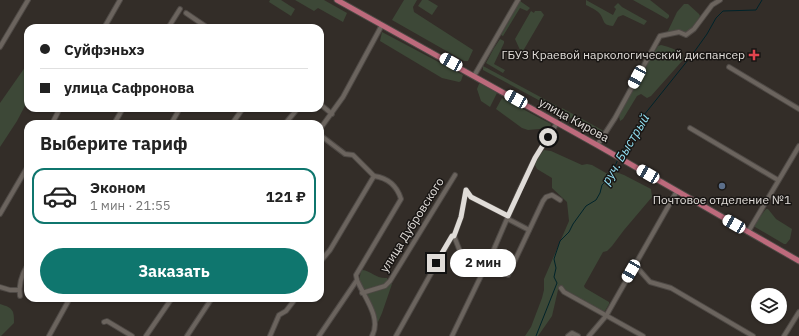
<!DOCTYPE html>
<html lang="ru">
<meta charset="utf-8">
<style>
:root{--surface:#fff;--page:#f6f6f6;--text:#222;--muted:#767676;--line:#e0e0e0;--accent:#0f766e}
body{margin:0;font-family:"IBM Plex Sans",sans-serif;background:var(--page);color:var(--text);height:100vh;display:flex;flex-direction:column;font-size:15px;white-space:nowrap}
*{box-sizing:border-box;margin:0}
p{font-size:13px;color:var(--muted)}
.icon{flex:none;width:22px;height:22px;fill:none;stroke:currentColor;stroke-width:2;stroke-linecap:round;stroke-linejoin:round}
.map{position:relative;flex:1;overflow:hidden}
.sheet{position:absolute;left:24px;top:120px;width:300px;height:182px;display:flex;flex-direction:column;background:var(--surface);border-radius:12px;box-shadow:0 1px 3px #0004}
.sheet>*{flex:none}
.banner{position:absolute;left:24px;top:24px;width:300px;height:88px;border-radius:12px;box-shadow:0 1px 3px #0004;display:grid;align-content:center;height:88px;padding:0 16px;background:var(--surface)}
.buttons{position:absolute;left:751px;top:288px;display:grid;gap:8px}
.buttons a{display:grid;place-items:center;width:36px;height:36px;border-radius:50%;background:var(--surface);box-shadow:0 1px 3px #0004;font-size:20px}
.end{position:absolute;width:18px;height:18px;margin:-9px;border:5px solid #e0dcd8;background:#111;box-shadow:0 0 0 2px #111}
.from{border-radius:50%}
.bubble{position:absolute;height:28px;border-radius:14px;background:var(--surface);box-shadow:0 1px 3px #0004;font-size:13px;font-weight:700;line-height:28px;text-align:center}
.car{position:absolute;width:12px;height:24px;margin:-12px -6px;border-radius:5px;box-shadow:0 0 3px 1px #0007;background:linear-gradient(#fff 24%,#345 0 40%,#fff 0 76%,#345 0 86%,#fff 0)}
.banner b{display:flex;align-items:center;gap:14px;height:38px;font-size:15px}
.banner b+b{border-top:1px solid var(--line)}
.banner i{width:10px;height:10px;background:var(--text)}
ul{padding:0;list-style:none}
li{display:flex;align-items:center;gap:12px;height:56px;margin:0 8px 6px;padding:0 8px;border:2px solid var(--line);border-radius:12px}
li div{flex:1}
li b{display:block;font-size:15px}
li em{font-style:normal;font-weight:700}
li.current{border-color:var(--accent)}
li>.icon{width:36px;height:36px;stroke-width:1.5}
h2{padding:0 16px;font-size:18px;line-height:48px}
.button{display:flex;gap:8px;margin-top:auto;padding:8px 16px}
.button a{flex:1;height:46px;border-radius:24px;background:var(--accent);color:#fff;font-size:16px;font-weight:700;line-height:46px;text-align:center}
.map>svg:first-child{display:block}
.green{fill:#3d4837}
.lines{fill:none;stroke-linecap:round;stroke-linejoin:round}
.stream{stroke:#00232a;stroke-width:1}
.minor-casing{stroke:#4e4945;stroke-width:6}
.major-casing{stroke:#4e4945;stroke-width:7}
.minor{stroke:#6b645e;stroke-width:4}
.major{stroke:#bd6a7c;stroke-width:5}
.route{stroke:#e0dcd8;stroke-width:5}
.health-dot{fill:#e0444e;stroke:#191614;stroke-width:1.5}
.service-dot{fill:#5c6f8a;stroke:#191614;stroke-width:1.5}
.labels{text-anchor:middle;stroke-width:3;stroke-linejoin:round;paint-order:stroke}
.poi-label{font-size:12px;fill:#e0dcd8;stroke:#191614;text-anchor:end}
.street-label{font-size:12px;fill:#e0dcd8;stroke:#191614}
.water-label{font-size:13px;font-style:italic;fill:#92e0f3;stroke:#191614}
</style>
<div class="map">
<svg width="799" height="336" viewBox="0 0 799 336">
<rect width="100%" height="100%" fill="#332d28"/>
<!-- green -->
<g class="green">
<path d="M270,0H281L295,9L291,16L269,2Z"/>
<path d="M295,0H324L347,13L343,22L318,8L314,11Z"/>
<path d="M404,0H417L413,7L414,12L473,50L468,61H464L392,20Z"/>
<path d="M422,0H428L438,6L432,15L418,6Z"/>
<path d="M586,0L613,15L616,9L614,7L618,3L622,7L647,21L644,25L623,15L618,17L613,26C602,25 605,21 600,14C597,10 590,7 586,5Z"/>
<path d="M633,0H650L669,15V17L667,19Z"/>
<path d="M520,1L530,8L527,11L520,8L503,36L501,35Z"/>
<path d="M684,4H688L699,14L700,16L693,27L687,32L667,33L677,12Z"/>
<path d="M531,11L534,13L528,23L535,11H541L544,15L523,51L520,50L515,39Z"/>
<path d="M382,32L463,75L461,81L459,82L442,78L380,41Z"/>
<path d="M500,39L504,41V43L494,64L505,70L503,73L486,63L494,48Z"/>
<path d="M661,45C669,47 676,49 683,55V60L651,96L647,98L641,94L637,96L623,119L620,121L619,116L634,88L658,46Z"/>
<path d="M28,63V100L17,121L0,147V103Z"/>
<path d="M483,66L557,106V110L483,70Z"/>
<path d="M479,84H481L497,93L490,107L481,101L477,89Z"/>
<path d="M502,98L551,124L550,128L528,130L522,128L496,109Z"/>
<path d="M562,108L602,130L603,132L599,134L596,133L562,113Z"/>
<path d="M544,150L551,151L582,165L587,164L592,165L606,173L616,172L624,175L651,189L652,197L624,230L612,246L607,251L603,252L584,286L585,288L609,302V304L605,311H602L560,288L558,290L552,316L538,336H525L531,327L542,298L544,290V279L569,221L567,202L552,188V178L537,169L535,165L537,159Z"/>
<path d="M766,209H768L776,219L792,229L790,239L786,244H784L755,227L754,225Z"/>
<path d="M362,270C372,271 376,279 387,278L388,280L384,284L364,291C360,285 358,277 362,270Z"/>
<path d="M391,283L392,284L382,313L378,322L376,321C376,308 368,304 366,293Z"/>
<path d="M0,304C13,308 14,310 14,323L1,336H0Z"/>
</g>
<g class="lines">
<!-- stream -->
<g class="stream">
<path d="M619,156L621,152L638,131L644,115L692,55L707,34L716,18L723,11L756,10L762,0"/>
<path d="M536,336L557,283L554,277L556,268L554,259L560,241L569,232L573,224L586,206L596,200L600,193L602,185L611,176L618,159"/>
</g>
<defs>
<g id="minor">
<path d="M186,13L208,28"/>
<path d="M104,28L120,0"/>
<path d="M168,28L180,9"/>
<path d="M0,47L28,0"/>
<path d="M729,67L799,109"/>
<path d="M474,76L518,0"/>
<path d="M320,104L332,114"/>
<path d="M52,124L60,108"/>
<path d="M114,124L123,108"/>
<path d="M171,124L180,108"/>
<path d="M232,124L243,108"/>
<path d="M285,124L298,108"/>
<path d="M690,128L778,180"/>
<path d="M320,129L343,97L382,25"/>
<path d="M320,135L345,154L353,155L374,176L330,250L320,262"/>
<path d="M597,145L602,138L615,118L660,36L679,32L686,35L694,29L712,5L720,0"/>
<path d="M466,190L471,197L508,216"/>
<path d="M0,214L28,166"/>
<path d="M508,219L529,230"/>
<path d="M748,232L799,146"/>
<path d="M454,236L461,254L482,274"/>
<path d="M635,265L650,282L671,288L753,336"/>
<path d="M508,275L543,201L546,197L552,195L560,200"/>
<path d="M357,280C364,297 382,318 372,336"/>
<path d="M0,287L10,290H19"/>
<path d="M561,288L564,292L643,336"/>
<path d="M362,293L385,286L390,281L455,175"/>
<path d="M20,296C18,284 22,274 28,264"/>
<path d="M104,322L107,321L132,336"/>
<path d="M49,336L70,298"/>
<path d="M146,336L172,298"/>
<path d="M187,336L212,298"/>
<path d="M270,336L279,315L286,311L296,298"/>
<path d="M319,336L357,280L356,275L401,199C397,186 388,178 374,176"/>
<path d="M396,336L452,236H454L461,217L466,190"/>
<path d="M452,336L494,249L520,189L535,158L557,123"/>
<path d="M568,336L572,333L578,336"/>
<path d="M589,336L606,316L677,191"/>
<path d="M784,336L799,312"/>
</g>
<path id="major" d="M337,0L597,145L799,261"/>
</defs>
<!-- minor casing -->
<use href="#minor" class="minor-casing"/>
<!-- major casing -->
<use href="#major" class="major-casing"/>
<!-- minor -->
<use href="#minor" class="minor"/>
<!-- major -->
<use href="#major" class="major"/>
</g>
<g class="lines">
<!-- route -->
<path class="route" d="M436,263L452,236H454L461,217L466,190L471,197L508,216L535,158L548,137"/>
</g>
<!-- markers -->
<path class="health-dot" d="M752 49h4v4h4v4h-4v4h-4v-4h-4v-4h4z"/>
<circle class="service-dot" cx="722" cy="186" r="4"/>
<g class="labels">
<!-- poi labels -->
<g class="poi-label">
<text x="745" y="59">ГБУЗ Краевой наркологический диспансер</text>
<text x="722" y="204" text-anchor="middle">Почтовое отделение №1</text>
</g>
<!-- street labels -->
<g class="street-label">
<text transform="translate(574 120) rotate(29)" y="4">улица Кирова</text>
<text transform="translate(412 225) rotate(-58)" y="4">улица Дубровского</text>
</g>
<!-- water labels -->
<g class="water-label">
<text transform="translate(625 149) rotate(-59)" y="5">руч. Быстрый</text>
</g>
</g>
</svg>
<div class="buttons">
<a><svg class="icon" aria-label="layers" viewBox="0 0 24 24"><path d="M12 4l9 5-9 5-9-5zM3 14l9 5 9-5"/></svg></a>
</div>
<i class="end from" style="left:548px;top:137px"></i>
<i class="end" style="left:436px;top:263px"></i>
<div class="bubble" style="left:450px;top:249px;width:66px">2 мин</div>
<i class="car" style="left:451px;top:62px;rotate:299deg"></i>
<i class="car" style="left:637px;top:77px;rotate:208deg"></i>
<i class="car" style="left:516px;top:99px;rotate:299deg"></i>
<i class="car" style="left:648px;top:174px;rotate:300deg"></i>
<i class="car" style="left:734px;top:224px;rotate:300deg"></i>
<i class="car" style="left:631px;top:271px;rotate:210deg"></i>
<div class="banner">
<b><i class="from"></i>Суйфэньхэ</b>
<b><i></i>улица Сафронова</b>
</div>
<section class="sheet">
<h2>Выберите тариф</h2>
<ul>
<li class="current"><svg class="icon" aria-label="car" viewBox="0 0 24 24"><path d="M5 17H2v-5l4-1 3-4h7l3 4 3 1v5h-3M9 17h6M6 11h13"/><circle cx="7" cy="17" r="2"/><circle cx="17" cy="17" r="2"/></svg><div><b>Эконом</b><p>1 мин · 21:55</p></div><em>121 ₽</em></li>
</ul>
<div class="button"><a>Заказать</a></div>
</section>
</div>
